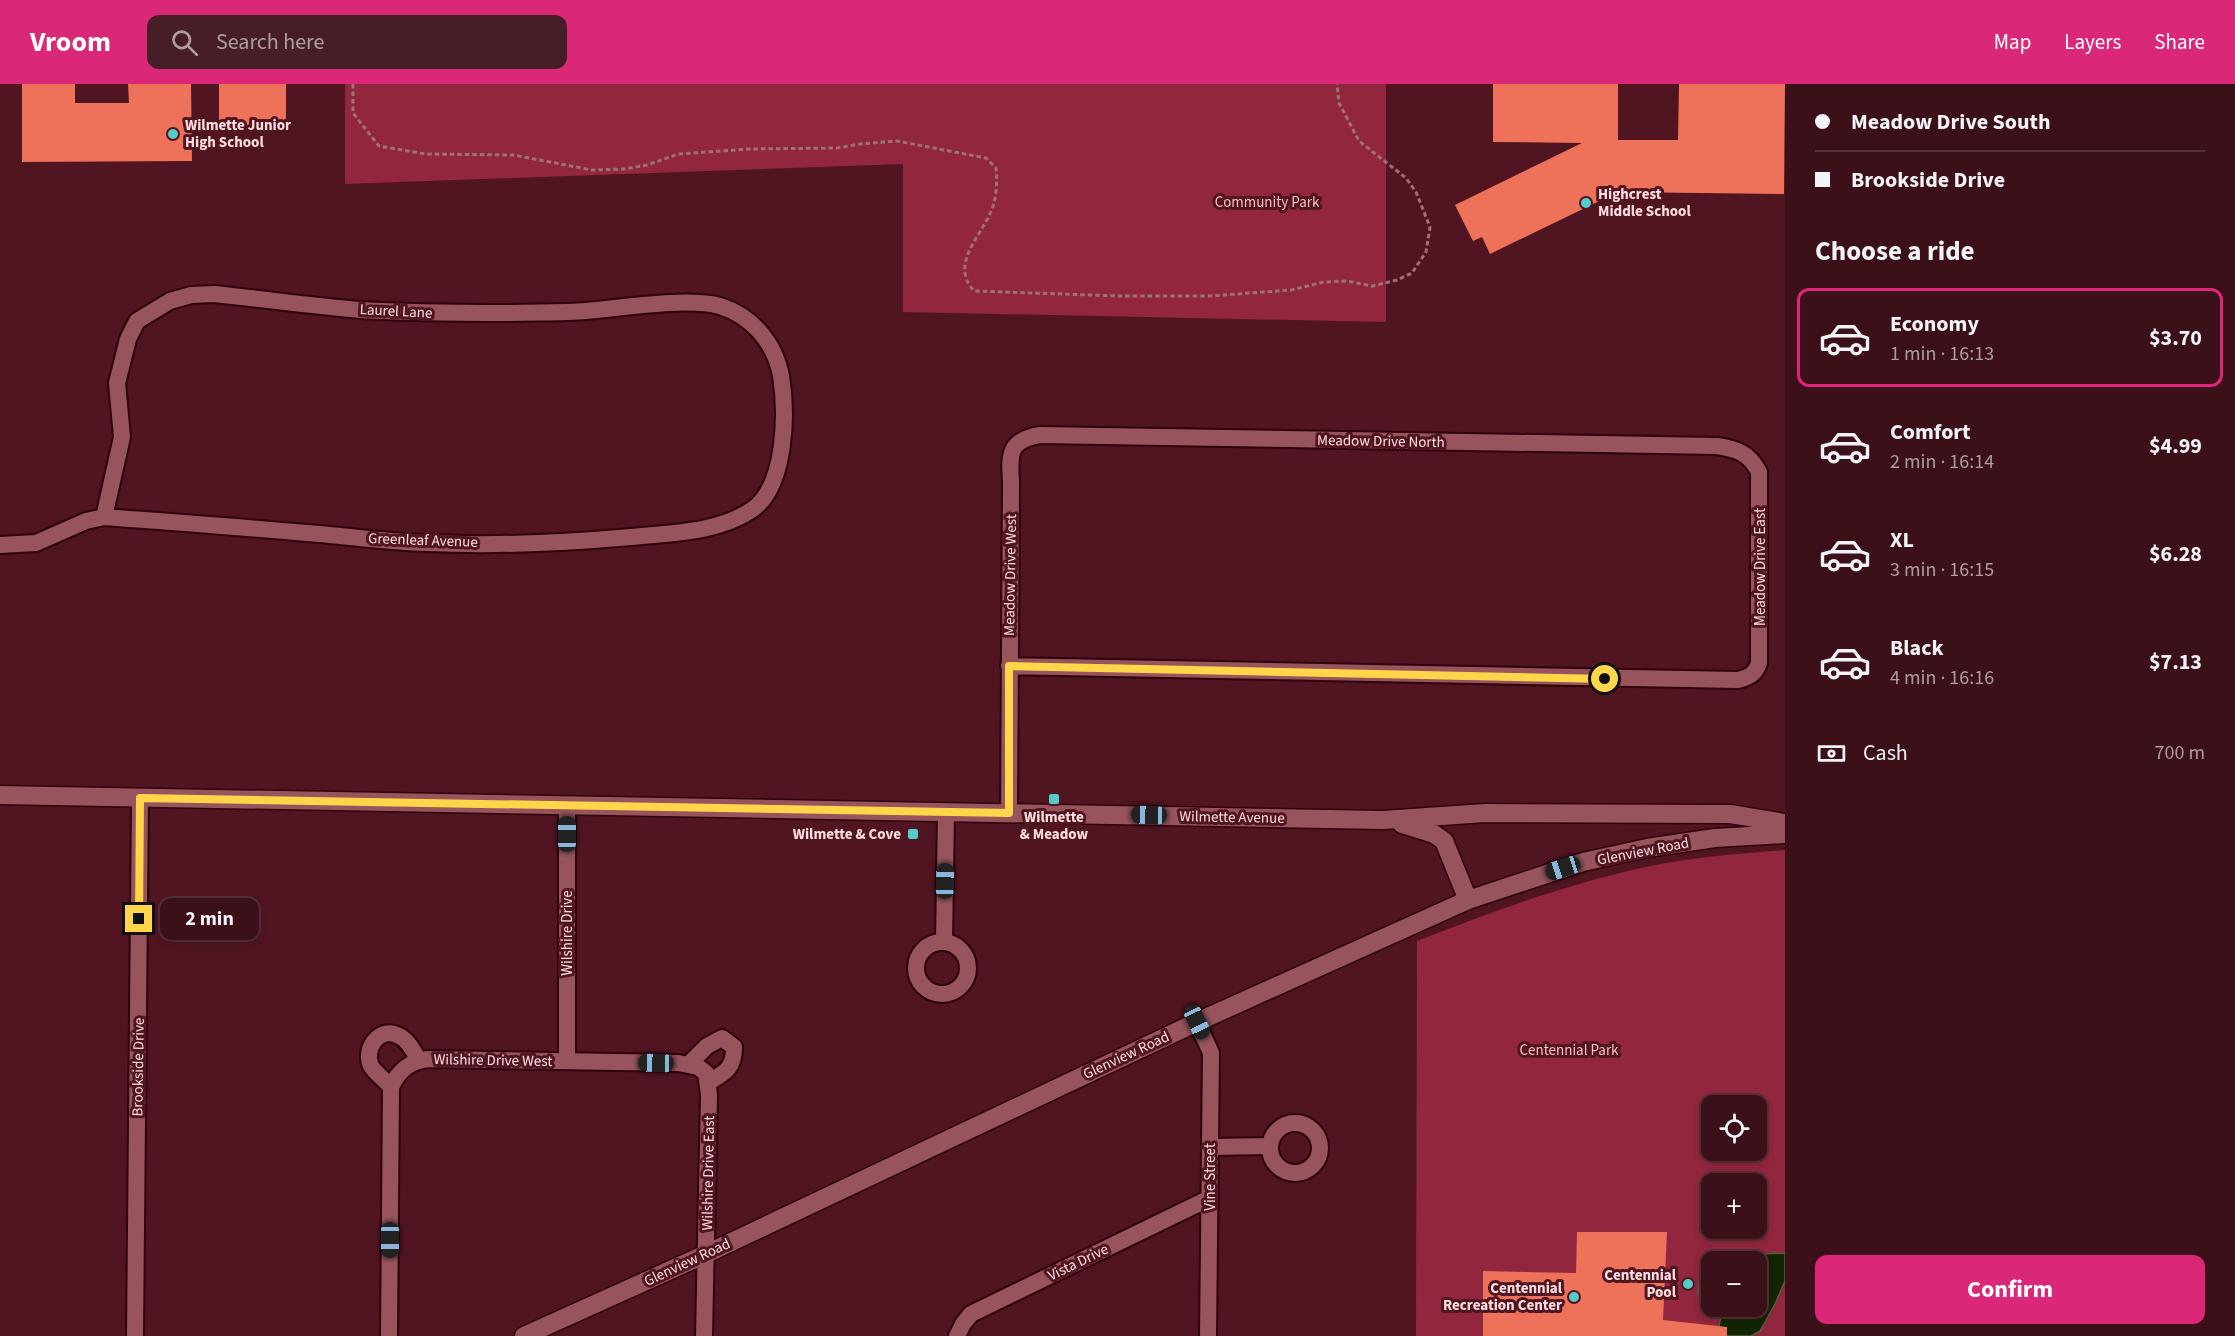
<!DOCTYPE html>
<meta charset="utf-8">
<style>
:root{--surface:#3c1019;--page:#471e26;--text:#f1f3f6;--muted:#ac9da2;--line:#553038;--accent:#db2777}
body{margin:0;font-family:"Source Sans 3",sans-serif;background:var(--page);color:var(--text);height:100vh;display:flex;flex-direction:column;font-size:22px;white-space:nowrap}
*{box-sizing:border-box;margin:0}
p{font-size:20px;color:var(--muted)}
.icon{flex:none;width:33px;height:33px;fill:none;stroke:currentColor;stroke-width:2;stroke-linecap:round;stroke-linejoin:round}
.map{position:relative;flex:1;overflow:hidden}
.side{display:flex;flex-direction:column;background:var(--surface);width:450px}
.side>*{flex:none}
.top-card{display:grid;align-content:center;height:132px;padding:0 30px;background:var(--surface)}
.controls{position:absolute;left:1701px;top:1011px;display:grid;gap:12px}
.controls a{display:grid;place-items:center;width:66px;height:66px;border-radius:12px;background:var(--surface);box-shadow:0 3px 9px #0003,0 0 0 2px var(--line);font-size:30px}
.end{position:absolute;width:27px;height:27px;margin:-14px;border:8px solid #ffd54a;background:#111;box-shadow:0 0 0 3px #111}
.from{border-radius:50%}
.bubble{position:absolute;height:42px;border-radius:12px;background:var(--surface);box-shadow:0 3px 9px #0003,0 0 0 2px var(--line);font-size:20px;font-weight:700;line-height:42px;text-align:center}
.car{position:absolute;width:18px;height:36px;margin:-18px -9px;border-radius:8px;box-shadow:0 0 4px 2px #0007;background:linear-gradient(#222 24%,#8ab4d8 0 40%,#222 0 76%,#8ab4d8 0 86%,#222 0)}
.top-card b{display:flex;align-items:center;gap:21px;height:57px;font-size:22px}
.top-card b+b{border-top:2px solid var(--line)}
.top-card i{width:15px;height:15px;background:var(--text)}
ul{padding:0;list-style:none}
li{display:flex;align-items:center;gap:18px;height:99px;margin:0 12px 9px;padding:0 18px;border:3px solid transparent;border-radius:12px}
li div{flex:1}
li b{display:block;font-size:22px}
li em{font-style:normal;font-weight:700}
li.current{border-color:var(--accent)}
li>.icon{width:54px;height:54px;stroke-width:1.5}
h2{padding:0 30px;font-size:27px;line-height:72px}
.pay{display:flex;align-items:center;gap:15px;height:66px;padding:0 30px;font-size:22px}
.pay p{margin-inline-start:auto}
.primary-button{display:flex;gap:12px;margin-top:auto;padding:12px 30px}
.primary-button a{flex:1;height:69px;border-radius:12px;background:var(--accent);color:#fff;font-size:24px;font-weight:700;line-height:69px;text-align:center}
header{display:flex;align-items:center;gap:36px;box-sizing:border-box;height:84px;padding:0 30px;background:var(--accent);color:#fff}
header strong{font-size:28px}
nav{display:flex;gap:33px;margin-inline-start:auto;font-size:21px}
.search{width:420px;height:54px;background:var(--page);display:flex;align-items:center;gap:15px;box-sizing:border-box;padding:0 21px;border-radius:12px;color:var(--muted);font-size:22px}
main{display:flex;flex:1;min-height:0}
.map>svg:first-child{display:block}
.green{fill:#91263e;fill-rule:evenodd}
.water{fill:#122401;stroke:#595c44;stroke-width:1.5}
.building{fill:#ee7159}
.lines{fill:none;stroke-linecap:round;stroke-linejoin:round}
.street-casing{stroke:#2e030c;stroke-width:20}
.secondary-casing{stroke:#2e030c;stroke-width:21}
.path{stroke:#9f7077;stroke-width:3;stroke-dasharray:4.5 3;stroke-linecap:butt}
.street{stroke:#97545d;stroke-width:16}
.secondary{stroke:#97545d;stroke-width:18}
.route{stroke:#ffd54a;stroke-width:8}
.poi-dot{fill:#53cdca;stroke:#501521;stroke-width:2}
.labels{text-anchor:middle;stroke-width:6;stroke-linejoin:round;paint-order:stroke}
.poi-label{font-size:15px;font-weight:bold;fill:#fedee0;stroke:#501521;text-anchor:end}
.park-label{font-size:15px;fill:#febdc3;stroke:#501521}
.street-label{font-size:15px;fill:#fedee0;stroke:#501521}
</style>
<header>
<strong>Vroom</strong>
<div class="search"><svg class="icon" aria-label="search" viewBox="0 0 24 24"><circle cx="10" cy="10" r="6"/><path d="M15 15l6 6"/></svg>Search here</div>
<nav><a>Map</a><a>Layers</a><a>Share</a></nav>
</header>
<main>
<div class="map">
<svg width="1785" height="1252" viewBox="0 0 1785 1252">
<rect width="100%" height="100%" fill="#501521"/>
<!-- green -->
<g class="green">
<path d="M345,0H1386V238L903,228V80L345,100Z"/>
<path d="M1785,766V1252H1416L1417,857C1498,825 1581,795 1666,779C1705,772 1746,769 1785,766ZM1712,1022H1756V1066H1712ZM1712,1100H1756V1144H1712ZM1712,1178H1756V1222H1712Z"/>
</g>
<!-- water -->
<g class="water">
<path d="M1785,1169V1197L1775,1220L1760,1247L1751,1252H1717L1723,1223L1756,1222V1178L1727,1177L1728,1171Z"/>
<path d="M1700,1188H1711V1211L1698,1210Z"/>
</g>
<!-- building -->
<g class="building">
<path d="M22,0H75V19H129L128,0H191L192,77L22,78Z"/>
<path d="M219,0H286V38H275L276,45H228L229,38H219Z"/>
<path d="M1493,0H1618V56H1678L1679,0H1785L1784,110L1618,108L1490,170L1482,153L1473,157L1455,121L1582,59L1493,58Z"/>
<path d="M1577,1148H1667L1663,1236L1727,1243V1252H1483V1187L1576,1189Z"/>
</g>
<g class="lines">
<defs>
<g id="street">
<path d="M0,461L36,459L86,437L104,433C172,438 240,443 307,449C347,452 387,458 427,459C494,462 563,459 631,453C670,449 719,449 753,425C786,401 787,329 781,292C775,259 752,232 720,222C688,213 621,224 586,227C561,229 535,228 509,229C460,229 410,229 361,226C312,222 263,215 214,210L191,211L170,217L137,237L128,255L117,299L122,353L104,433"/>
<path d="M1009,582L1738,596C1750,593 1755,590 1759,579V388C1749,369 1737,365 1717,362L1040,351C1009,356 1009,370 1011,397L1009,729"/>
<path d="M944,858L946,728"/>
<circle cx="942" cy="884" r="26"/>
<path d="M1197,938L1211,969L1208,1252"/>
<path d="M567,977V721"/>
<path d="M689,980L707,962L722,954L734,963C734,984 726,988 709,998"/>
<path d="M391,1003C386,997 375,989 371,982C363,965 379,943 397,951C408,955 413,967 419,976"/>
<circle cx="1295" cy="1064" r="25"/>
<path d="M1210,1063L1270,1062"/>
<path d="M135,1252L140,714"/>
<path d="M389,1252L391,1003C399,986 410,977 428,975L678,979L698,983L706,989L709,1011L704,1252"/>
<path d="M957,1252L963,1240L971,1230L1210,1114"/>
</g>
<g id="secondary">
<path d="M0,711L1383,736L1485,729L1730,730L1785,739"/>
<path d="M1402,740L1434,750L1444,757L1468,816"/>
<path d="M524,1252L706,1170L1197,938L1468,816L1583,778L1647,764L1715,754L1785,750"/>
</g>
</defs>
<!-- street casing -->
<use href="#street" class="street-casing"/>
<!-- secondary casing -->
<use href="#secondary" class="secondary-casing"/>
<!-- path -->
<path class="path" d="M353,0V29L379,62L425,70L513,71L592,86L624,85L647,81L678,70L749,65L837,64L860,60L897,57L986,74L996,84C997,97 997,110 993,122C984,151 948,178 974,207L1120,212H1209L1291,206L1324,198L1347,197L1372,202L1397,196L1412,189L1426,168L1430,143L1416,108L1406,94L1359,57L1339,19L1337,0"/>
<!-- street -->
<use href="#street" class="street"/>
<!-- secondary -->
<use href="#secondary" class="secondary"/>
</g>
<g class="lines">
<!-- route -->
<path class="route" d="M139,835L140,714L1009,729V582L1605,595"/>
</g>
<!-- markers -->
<g class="poi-dot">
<circle cx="173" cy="50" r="6"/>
<circle cx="1586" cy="119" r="6"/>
<rect x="1048" y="709" width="12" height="12" rx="3"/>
<rect x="907" y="744" width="12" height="12" rx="3"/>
<circle cx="1688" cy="1200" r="6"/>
<circle cx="1574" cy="1213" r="6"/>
</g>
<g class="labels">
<!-- poi labels -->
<g class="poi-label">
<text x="185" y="46" text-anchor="start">Wilmette Junior<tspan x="185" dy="17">High School</tspan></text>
<text x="1598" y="115" text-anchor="start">Highcrest<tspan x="1598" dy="17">Middle School</tspan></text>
<text x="1054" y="738" text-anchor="middle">Wilmette<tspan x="1054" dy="17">&amp; Meadow</tspan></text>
<text x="901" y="755">Wilmette &amp; Cove</text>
<text x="1676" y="1196">Centennial<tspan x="1676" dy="17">Pool</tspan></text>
<text x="1562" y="1209">Centennial<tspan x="1562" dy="17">Recreation Center</tspan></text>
</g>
<!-- park labels -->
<g class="park-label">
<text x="1267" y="123">Community Park</text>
<text x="1569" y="971">Centennial Park</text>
</g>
<!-- street labels -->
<g class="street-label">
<text transform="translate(396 227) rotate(3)" y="5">Laurel Lane</text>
<text transform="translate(1381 357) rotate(1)" y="5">Meadow Drive North</text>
<text transform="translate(423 456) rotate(2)" y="5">Greenleaf Avenue</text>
<text transform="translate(1760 483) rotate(-90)" y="5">Meadow Drive East</text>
<text transform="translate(1010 491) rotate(-89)" y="5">Meadow Drive West</text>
<text transform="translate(1232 733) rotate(1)" y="5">Wilmette Avenue</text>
<text transform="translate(1643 767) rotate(-11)" y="5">Glenview Road</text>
<text transform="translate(567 849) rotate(-90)" y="5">Wilshire Drive</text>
<text transform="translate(1126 971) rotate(-25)" y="5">Glenview Road</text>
<text transform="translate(493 976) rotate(1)" y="5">Wilshire Drive West</text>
<text transform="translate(138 983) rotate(-89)" y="5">Brookside Drive</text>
<text transform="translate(708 1089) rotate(-89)" y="5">Wilshire Drive East</text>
<text transform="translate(1210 1093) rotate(-90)" y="5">Vine Street</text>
<text transform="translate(687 1178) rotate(-25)" y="5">Glenview Road</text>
<text transform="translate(1078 1178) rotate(-26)" y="5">Vista Drive</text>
</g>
</g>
</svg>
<div class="controls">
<a><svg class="icon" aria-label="locate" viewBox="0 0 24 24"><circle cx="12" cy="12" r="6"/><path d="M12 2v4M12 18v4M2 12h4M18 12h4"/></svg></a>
<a>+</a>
<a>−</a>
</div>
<i class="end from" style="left:1605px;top:595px"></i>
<i class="end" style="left:139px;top:835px"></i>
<div class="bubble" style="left:160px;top:814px;width:99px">2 min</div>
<i class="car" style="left:1149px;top:731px;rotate:271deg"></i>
<i class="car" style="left:567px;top:750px;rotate:0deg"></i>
<i class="car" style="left:1563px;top:784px;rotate:252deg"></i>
<i class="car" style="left:945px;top:797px;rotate:1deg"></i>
<i class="car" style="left:1197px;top:938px;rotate:155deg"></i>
<i class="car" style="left:656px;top:979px;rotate:271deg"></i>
<i class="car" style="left:390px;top:1156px;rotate:180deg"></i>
</div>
<section class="side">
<div class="top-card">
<b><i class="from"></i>Meadow Drive South</b>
<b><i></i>Brookside Drive</b>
</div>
<h2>Choose a ride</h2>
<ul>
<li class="current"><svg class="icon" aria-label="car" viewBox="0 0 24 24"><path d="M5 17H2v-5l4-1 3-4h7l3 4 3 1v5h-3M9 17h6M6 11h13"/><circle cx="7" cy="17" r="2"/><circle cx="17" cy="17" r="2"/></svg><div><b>Economy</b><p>1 min · 16:13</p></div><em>$3.70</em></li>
<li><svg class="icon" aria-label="car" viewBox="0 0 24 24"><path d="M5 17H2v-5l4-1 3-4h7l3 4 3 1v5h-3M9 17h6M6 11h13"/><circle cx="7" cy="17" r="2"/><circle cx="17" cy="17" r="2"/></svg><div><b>Comfort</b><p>2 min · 16:14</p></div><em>$4.99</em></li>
<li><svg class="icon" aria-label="car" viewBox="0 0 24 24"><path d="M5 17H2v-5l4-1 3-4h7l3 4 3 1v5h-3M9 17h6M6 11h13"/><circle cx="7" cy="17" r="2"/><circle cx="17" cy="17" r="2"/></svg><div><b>XL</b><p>3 min · 16:15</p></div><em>$6.28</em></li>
<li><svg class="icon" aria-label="car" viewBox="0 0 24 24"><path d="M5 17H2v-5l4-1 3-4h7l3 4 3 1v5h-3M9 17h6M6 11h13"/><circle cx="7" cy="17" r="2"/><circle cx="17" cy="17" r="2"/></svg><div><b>Black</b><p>4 min · 16:16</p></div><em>$7.13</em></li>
</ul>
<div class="pay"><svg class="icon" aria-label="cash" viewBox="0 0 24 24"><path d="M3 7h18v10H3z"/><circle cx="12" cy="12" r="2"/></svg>Cash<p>700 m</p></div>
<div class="primary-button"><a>Confirm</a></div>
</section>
</main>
